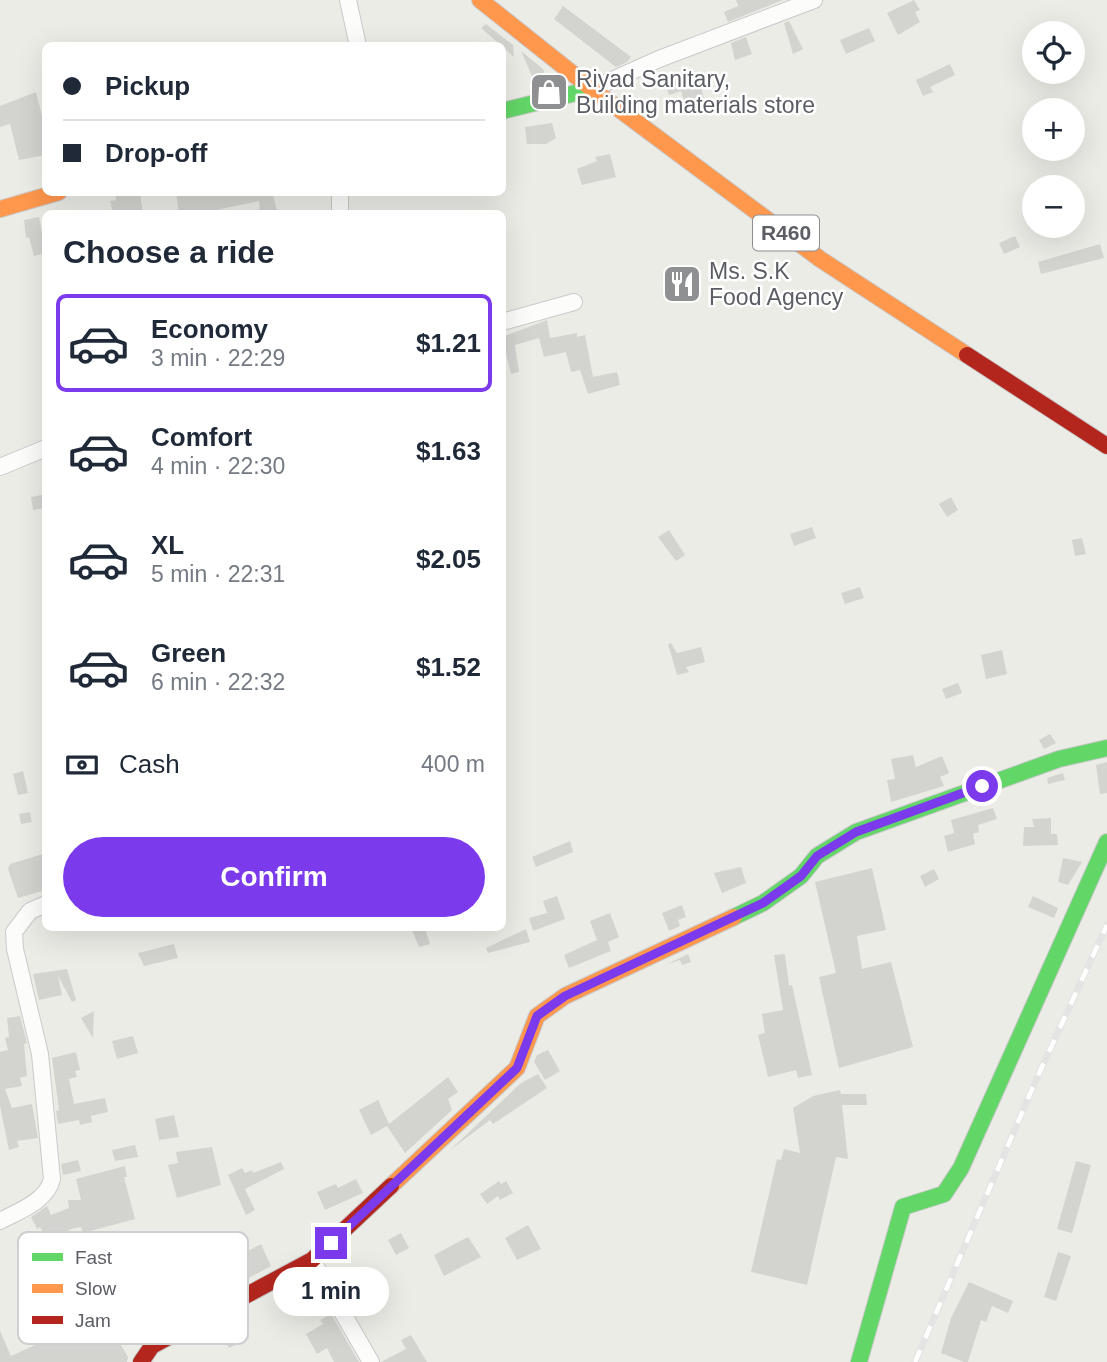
<!DOCTYPE html>
<meta charset="utf-8">
<style>
:root{--surface:#fff;--page:#f6f6f7;--text:#1f2937;--muted:#747a83;--line:#e0e1e3;--accent:#7c3aed}
body{margin:0;font-family:Arial,sans-serif;background:var(--page);color:var(--text);height:100vh;display:flex;flex-direction:column;font-size:26px;white-space:nowrap}
*{box-sizing:border-box;margin:0}
p{font-size:23px;color:var(--muted)}
.icon{flex:none;width:38px;height:38px;fill:none;stroke:currentColor;stroke-width:2;stroke-linecap:round;stroke-linejoin:round}
.map{position:relative;flex:1;overflow:hidden}
.sheet{position:absolute;left:42px;top:210px;width:464px;height:721px;display:flex;flex-direction:column;background:var(--surface);border-radius:10px;box-shadow:0 7px 28px #0002}
.sheet>*{flex:none}
.banner{position:absolute;left:42px;top:42px;width:464px;height:154px;border-radius:10px;box-shadow:0 7px 28px #0002;display:grid;align-content:center;height:154px;padding:0 21px;background:var(--surface)}
.fabs{position:absolute;left:1022px;top:21px;display:grid;gap:14px}
.fabs a{display:grid;place-items:center;width:63px;height:63px;border-radius:50%;background:var(--surface);box-shadow:0 7px 28px #0002;font-size:35px}
.end{position:absolute;width:32px;height:32px;margin:-16px;border:9px solid #7c3aed;background:#fff;box-shadow:0 0 0 4px #fff}
.from{border-radius:50%}
.bubble{position:absolute;height:49px;border-radius:24px;background:var(--surface);box-shadow:0 7px 28px #0002;font-size:23px;font-weight:800;line-height:49px;text-align:center}
.banner b{display:flex;align-items:center;gap:24px;height:66px;font-size:26px}
.banner b+b{border-top:2px solid var(--line)}
.banner i{width:18px;height:18px;background:var(--text)}
ul{padding:0;list-style:none}
li{display:flex;align-items:center;gap:21px;height:98px;margin:0 14px 10px;padding:0 7px;border:4px solid transparent;border-radius:10px}
li div{flex:1}
li b{display:block;font-size:26px}
li em{font-style:normal;font-weight:800}
li.current{border-color:var(--accent)}
li>.icon{width:63px;height:63px;stroke-width:1.5}
h2{padding:0 21px;font-size:32px;line-height:84px}
.pay{display:flex;align-items:center;gap:18px;height:77px;padding:0 21px;font-size:26px}
.pay p{margin-inline-start:auto}
.button{display:flex;gap:14px;margin-top:auto;padding:14px 21px}
.button a{flex:1;height:80px;border-radius:42px;background:var(--accent);color:#fff;font-size:28px;font-weight:800;line-height:80px;text-align:center}
.map>svg:first-child{display:block}
.building{fill:#d3d3d0}
.lines{fill:none;stroke-linecap:round;stroke-linejoin:round}
.street-casing{stroke:#c9cac9;stroke-width:18}
.fast-casing{stroke:#c8c8c9;stroke-width:18}
.slow-casing{stroke:#c8c8c9;stroke-width:18}
.jam-casing{stroke:#c8c8c9;stroke-width:18}
.street{stroke:#fcfcfb;stroke-width:16}
.fast{stroke:#63d668;stroke-width:16}
.slow{stroke:#ff974d;stroke-width:16}
.jam{stroke:#b3261e;stroke-width:16}
.rail-casing{stroke:#e4e4e4;stroke-width:7}
.rail{stroke:#fff;stroke-width:4.5;stroke-dasharray:13;stroke-linecap:butt}
.route{stroke:#7c3aed;stroke-width:9}
.labels{text-anchor:middle;stroke-width:5;stroke-linejoin:round;paint-order:stroke}
.shield{fill:#fff;stroke:#8d8e93;stroke-width:2}
.shield-label{font-size:21px;font-weight:bold;fill:#5c5e65}
.poi-label{font-size:23px;fill:#5c5e65;stroke:#fff;text-anchor:start}
.key{fill:#fff;stroke:#cecfd1;stroke-width:2}
.key-label{font-size:19px;fill:#5c5e65}
</style>
<div class="map">
<svg width="1107" height="1362" viewBox="0 0 1107 1362">
<rect width="100%" height="100%" fill="#ecece7"/>
<!-- building -->
<g class="building">
<path d="M736,0H783L728,22L724,12L738,6Z"/>
<path d="M914,0L920,10L915,12L920,22L898,35L887,13Z"/>
<path d="M563,6L631,57L627,62L616,67L554,19Z"/>
<path d="M789,21L803,49L793,54L784,23Z"/>
<path d="M486,24L513,45L514,57L481,28Z"/>
<path d="M869,28L875,41L846,54L840,40Z"/>
<path d="M746,37L752,54L735,60L731,43Z"/>
<path d="M521,51L543,69L549,85L537,88Z"/>
<path d="M950,64L955,75L930,87L933,92L923,96L916,80Z"/>
<path d="M696,73L704,98L685,103L681,91L669,95L665,84Z"/>
<path d="M36,92L43,120H46V155L19,160L10,124L0,127V106Z"/>
<path d="M552,123L556,138L546,144H527L525,127Z"/>
<path d="M610,154L616,177L582,185L577,169L597,161L595,157Z"/>
<path d="M115,192H140L143,214H113L110,201L116,200Z"/>
<path d="M176,192H272L278,214H260L259,201L197,214H179Z"/>
<path d="M39,217L46,253L34,256L29,237L26,238L24,220Z"/>
<path d="M1015,236L1020,247L1004,254L999,243Z"/>
<path d="M1100,244L1104,258L1041,274L1038,262Z"/>
<path d="M547,320L550,338L577,333V337L585,335L593,377L617,372L620,385L588,394L580,370L571,372L566,352L544,357L539,338L515,345L519,372L511,374L502,337Z"/>
<path d="M42,495L45,508L33,510L31,497Z"/>
<path d="M951,497L958,510L947,517L939,504Z"/>
<path d="M812,527L816,538L794,546L790,534Z"/>
<path d="M669,530L685,555L676,561L658,537Z"/>
<path d="M1082,538L1086,554L1075,556L1072,540Z"/>
<path d="M860,587L864,598L845,604L841,593Z"/>
<path d="M671,643L677,653L701,647L705,662L686,667L689,672L677,675L668,644Z"/>
<path d="M1002,650L1007,674L986,679L981,655Z"/>
<path d="M958,683L962,693L946,699L942,689Z"/>
<path d="M1050,734L1056,743L1044,749L1039,740Z"/>
<path d="M913,755L916,767L942,756L949,773L940,777L944,786L891,802L887,780L895,779L891,759Z"/>
<path d="M1107,762V793L1100,794L1096,765Z"/>
<path d="M23,771L28,793L18,795L13,774Z"/>
<path d="M1063,773L1065,780L1048,784L1047,778Z"/>
<path d="M993,808L997,819L978,825L979,832L973,834L975,844L948,852L944,836L954,833L951,820Z"/>
<path d="M30,812L32,822L21,824L19,814Z"/>
<path d="M1051,818V834H1057L1058,845L1023,846L1024,827H1034L1032,819Z"/>
<path d="M570,841L573,852L536,867L532,857Z"/>
<path d="M46,853V890L18,898L8,869L10,864Z"/>
<path d="M1063,858L1082,862L1068,885L1058,882Z"/>
<path d="M741,867L746,883L722,893L714,873Z"/>
<path d="M872,868L886,930L857,936L862,969L891,962L913,1047L839,1068L819,977L836,973L815,882Z"/>
<path d="M934,869L939,879L925,887L920,876Z"/>
<path d="M557,896L565,919L533,931L529,918L547,913L543,901Z"/>
<path d="M1033,896L1058,908L1054,918L1028,907Z"/>
<path d="M682,905L686,917L678,920L680,926L669,931L662,913Z"/>
<path d="M610,913L619,937L608,942L611,951L569,968L564,955L597,940L590,921Z"/>
<path d="M411,928H425L430,944L419,947Z"/>
<path d="M526,929L530,942L488,953L486,948Z"/>
<path d="M174,944L178,958L144,966L138,953Z"/>
<path d="M688,954L691,962L682,965L680,960L665,965Z"/>
<path d="M785,954L789,986L792,985L812,1075L798,1078L796,1070L768,1077L758,1035L765,1033L762,1014L783,1010L774,955Z"/>
<path d="M67,969L76,1000L72,1002L58,976L62,995L39,1000L33,974Z"/>
<path d="M94,1011L93,1038L81,1018Z"/>
<path d="M20,1016L27,1043L24,1044L27,1076L20,1078L22,1086L5,1089L12,1108L32,1104L38,1138L17,1141L19,1147L9,1150L0,1106V1052L8,1050L5,1038L9,1037L7,1018Z"/>
<path d="M133,1036L138,1053L117,1059L112,1041Z"/>
<path d="M548,1050L560,1071L545,1080L534,1062L537,1055Z"/>
<path d="M76,1052L80,1070L75,1071L77,1077L69,1079L74,1104L105,1098L108,1112L91,1116L92,1122L80,1125L79,1120L58,1124L56,1111L59,1110L52,1058Z"/>
<path d="M538,1074L547,1088L493,1124L490,1120L449,1151L521,1083Z"/>
<path d="M448,1077L458,1092L448,1099L452,1110L405,1153L387,1126L371,1135L359,1110L378,1100L389,1124Z"/>
<path d="M840,1090L841,1094H866L867,1105H842L848,1159L836,1157L807,1285L751,1272L777,1159L781,1160L784,1149L800,1153L793,1108L813,1096Z"/>
<path d="M174,1115L179,1137L159,1140L155,1119Z"/>
<path d="M135,1145L138,1157L115,1161L112,1150Z"/>
<path d="M212,1147L221,1185L177,1198L168,1165L178,1163L176,1152Z"/>
<path d="M78,1160L81,1171L63,1175L61,1164Z"/>
<path d="M1076,1161L1091,1165L1072,1233L1057,1229Z"/>
<path d="M281,1162L284,1169L245,1189L255,1210L246,1215L228,1175L242,1168L245,1173L252,1170L253,1173Z"/>
<path d="M125,1166L127,1177H124L135,1219L83,1233L81,1227L71,1229L48,1241L40,1227L37,1229L31,1217L47,1206L51,1215L69,1208L68,1200H81L76,1179Z"/>
<path d="M356,1179L363,1193L325,1210L317,1192L336,1184L338,1188Z"/>
<path d="M499,1181L501,1184L506,1181L513,1193L500,1200L498,1196L487,1204L480,1194Z"/>
<path d="M528,1225L541,1249L517,1260L505,1238Z"/>
<path d="M401,1233L409,1248L396,1255L388,1240Z"/>
<path d="M468,1237L481,1257L444,1276L434,1255Z"/>
<path d="M261,1244L271,1266L236,1285L226,1263Z"/>
<path d="M1058,1252L1071,1256L1056,1301L1044,1297Z"/>
<path d="M93,1280L122,1330L115,1335L128,1357L127,1362H0V1331L11,1356L35,1345L28,1331Z"/>
<path d="M969,1282L1013,1301L1008,1313L992,1306L986,1322L981,1320L968,1362H964L941,1353L951,1318Z"/>
<path d="M331,1314L359,1362H334L327,1348L317,1354L306,1334L323,1324L320,1320Z"/>
<path d="M244,1329L249,1338L229,1348L224,1339Z"/>
<path d="M411,1335L427,1362H381L406,1349L401,1340Z"/>
</g>
<g class="lines">
<defs>
<g id="street">
<path d="M348,0L358,46"/>
<path d="M592,89L659,59L814,0"/>
<path d="M340,192V214"/>
<path d="M502,322L574,302"/>
<path d="M0,467L46,448"/>
<path d="M0,1221C19,1211 47,1201 52,1179L40,1054L15,949L14,932L30,911L46,904"/>
<path d="M312,1260L371,1362"/>
</g>
<g id="fast">
<path d="M502,111L592,89"/>
<path d="M734,917L763,903L801,876L817,856L856,832L1059,759L1107,748"/>
<path d="M859,1362L903,1207L944,1194L961,1168L1107,842"/>
</g>
<g id="slow">
<path d="M480,0L592,89L820,259L967,355"/>
<path d="M0,209L59,192"/>
<path d="M391,1186L517,1068L537,1016L565,996L734,917"/>
</g>
<g id="jam">
<path d="M967,355L1107,446"/>
<path d="M141,1362L152,1346L312,1260L391,1186"/>
</g>
</defs>
<!-- street casing -->
<use href="#street" class="street-casing"/>
<!-- fast casing -->
<use href="#fast" class="fast-casing"/>
<!-- slow casing -->
<use href="#slow" class="slow-casing"/>
<!-- jam casing -->
<use href="#jam" class="jam-casing"/>
<!-- street -->
<use href="#street" class="street"/>
<!-- fast -->
<use href="#fast" class="fast"/>
<!-- slow -->
<use href="#slow" class="slow"/>
<!-- jam -->
<use href="#jam" class="jam"/>
<defs>
<path id="rail" d="M915,1362L1036,1080L1107,925"/>
</defs>
<!-- rail casing -->
<use href="#rail" class="rail-casing"/>
<!-- rail -->
<use href="#rail" class="rail"/>
</g>
<g class="lines">
<!-- route -->
<path class="route" d="M331,1243L517,1068L537,1016L565,996L763,903L801,876L817,856L856,832L982,786"/>
</g>
<!-- icons -->
<defs>
<symbol id="shop-square" viewBox="-11 -11 22 22"><rect x="-9" y="-9" width="18" height="18" rx="4" fill="#8e9092" stroke="#fff"/><path d="M-5-2.5h2.3a2.7 3.5 0 0 1 5.4 0H5L5.5 6h-11ZM-1.5-2.5h3a1.5 2.3 0 0 0-3 0Z" fill="#fff"/></symbol>
<symbol id="restaurant-square" viewBox="-11 -11 22 22"><rect x="-9" y="-9" width="18" height="18" rx="4" fill="#8e9092" stroke="#fff"/><path d="M-5-6h1v4h1v-4h1v4h1v-4h1v5L-1.5 .5V6h-2V.5L-5-1ZM5-6V6H3V1.5H1.5Q1.5-4 5-6Z" fill="#fff"/></symbol>
</defs>
<g fill-rule="evenodd">
<use href="#shop-square" x="527" y="70" width="44" height="44"/>
<use href="#restaurant-square" x="660" y="262" width="44" height="44"/>
</g>
<g class="labels">
<!-- shield labels -->
<rect class="shield" x="753" y="215.5" width="66" height="35" rx="5"/>
<g class="shield-label">
<text x="786" y="240">R460</text>
</g>
<!-- poi labels -->
<g class="poi-label">
<text x="576" y="87">Riyad Sanitary,<tspan x="576" dy="26">Building materials store</tspan></text>
<text x="709" y="279">Ms. S.K<tspan x="709" dy="26">Food Agency</tspan></text>
</g>
</g>
<!-- legend -->
<rect x="18" y="1232" width="230" height="112" rx="10" class="key"/>
<rect x="32" y="1253" width="31" height="8" fill="#63d668"/>
<rect x="32" y="1284" width="31" height="9" fill="#ff974d"/>
<rect x="32" y="1316" width="31" height="8" fill="#b3261e"/>
<g class="key-label">
<text x="75" y="1264">Fast</text>
<text x="75" y="1295">Slow</text>
<text x="75" y="1327">Jam</text>
</g>
</svg>
<div class="fabs">
<a><svg class="icon" aria-label="locate" viewBox="0 0 24 24"><circle cx="12" cy="12" r="6"/><path d="M12 2v4M12 18v4M2 12h4M18 12h4"/></svg></a>
<a>+</a>
<a>−</a>
</div>
<i class="end from" style="left:982px;top:786px"></i>
<i class="end" style="left:331px;top:1243px"></i>
<div class="bubble" style="left:273px;top:1267px;width:116px">1 min</div>
<div class="banner">
<b><i class="from"></i>Pickup</b>
<b><i></i>Drop-off</b>
</div>
<section class="sheet">
<h2>Choose a ride</h2>
<ul>
<li class="current"><svg class="icon" aria-label="car" viewBox="0 0 24 24"><path d="M5 17H2v-5l4-1 3-4h7l3 4 3 1v5h-3M9 17h6M6 11h13"/><circle cx="7" cy="17" r="2"/><circle cx="17" cy="17" r="2"/></svg><div><b>Economy</b><p>3 min · 22:29</p></div><em>$1.21</em></li>
<li><svg class="icon" aria-label="car" viewBox="0 0 24 24"><path d="M5 17H2v-5l4-1 3-4h7l3 4 3 1v5h-3M9 17h6M6 11h13"/><circle cx="7" cy="17" r="2"/><circle cx="17" cy="17" r="2"/></svg><div><b>Comfort</b><p>4 min · 22:30</p></div><em>$1.63</em></li>
<li><svg class="icon" aria-label="car" viewBox="0 0 24 24"><path d="M5 17H2v-5l4-1 3-4h7l3 4 3 1v5h-3M9 17h6M6 11h13"/><circle cx="7" cy="17" r="2"/><circle cx="17" cy="17" r="2"/></svg><div><b>XL</b><p>5 min · 22:31</p></div><em>$2.05</em></li>
<li><svg class="icon" aria-label="car" viewBox="0 0 24 24"><path d="M5 17H2v-5l4-1 3-4h7l3 4 3 1v5h-3M9 17h6M6 11h13"/><circle cx="7" cy="17" r="2"/><circle cx="17" cy="17" r="2"/></svg><div><b>Green</b><p>6 min · 22:32</p></div><em>$1.52</em></li>
</ul>
<div class="pay"><svg class="icon" aria-label="cash" viewBox="0 0 24 24"><path d="M3 7h18v10H3z"/><circle cx="12" cy="12" r="2"/></svg>Cash<p>400 m</p></div>
<div class="button"><a>Confirm</a></div>
</section>
</div>
